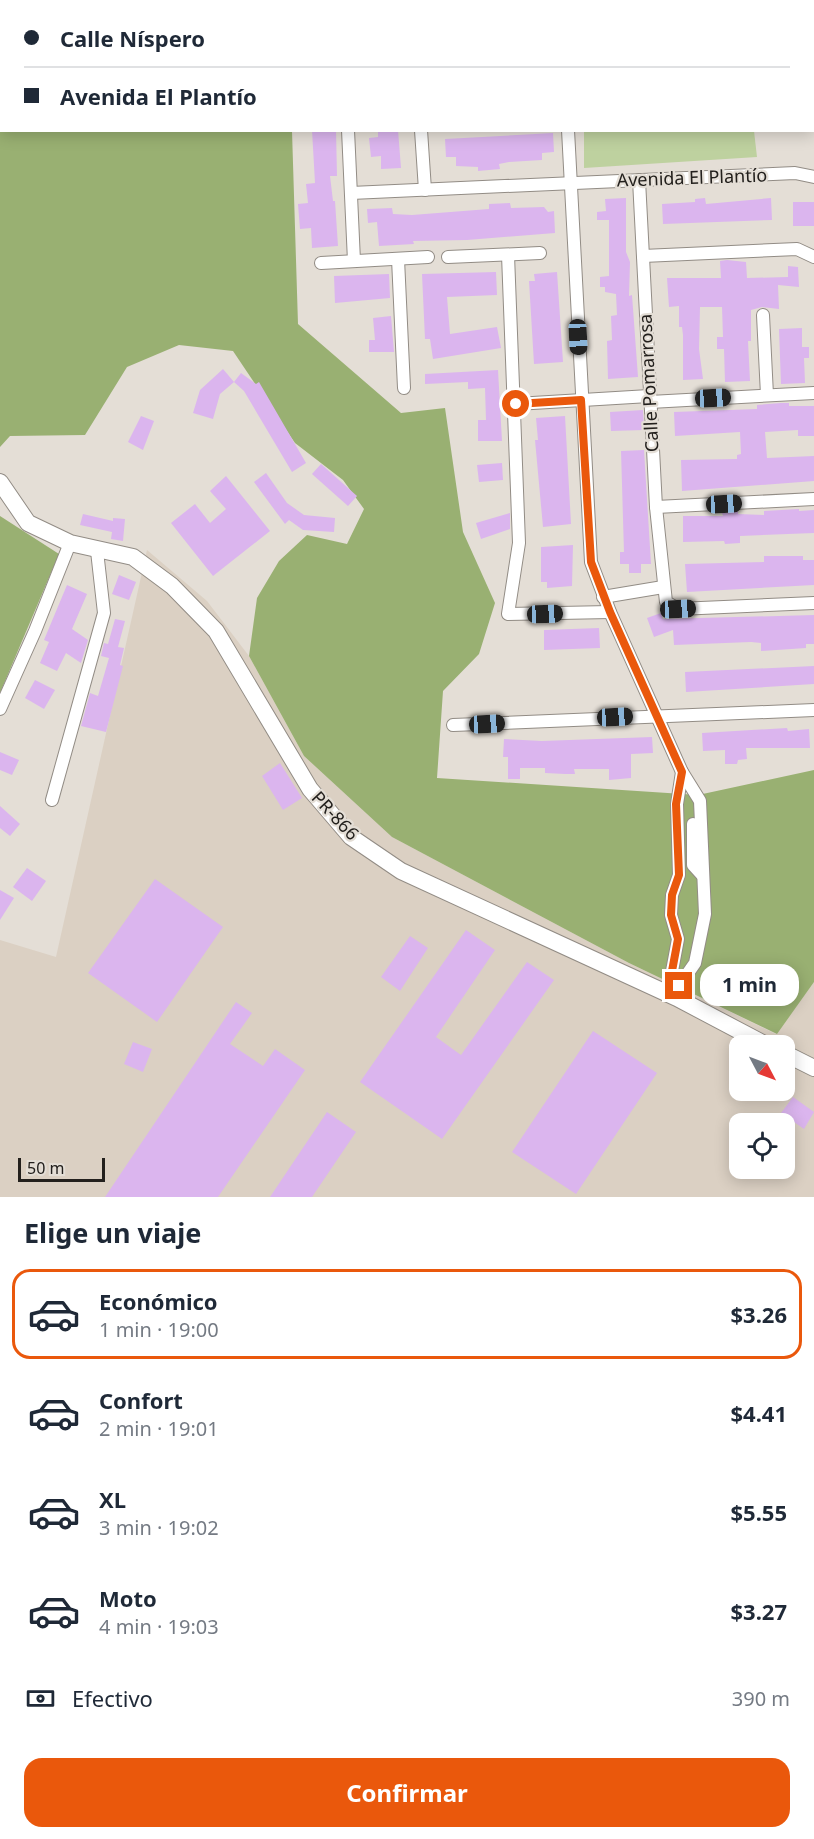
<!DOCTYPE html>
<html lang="es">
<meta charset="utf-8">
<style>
:root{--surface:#fff;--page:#f6f6f7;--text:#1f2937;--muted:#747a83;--line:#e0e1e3;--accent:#ea580c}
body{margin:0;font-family:"Noto Sans",sans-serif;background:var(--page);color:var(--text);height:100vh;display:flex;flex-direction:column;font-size:22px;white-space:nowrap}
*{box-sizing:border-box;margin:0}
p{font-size:20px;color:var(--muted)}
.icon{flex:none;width:33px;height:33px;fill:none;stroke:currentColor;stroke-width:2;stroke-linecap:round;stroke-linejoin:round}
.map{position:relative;height:1197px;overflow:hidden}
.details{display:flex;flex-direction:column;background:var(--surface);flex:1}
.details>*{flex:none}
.banner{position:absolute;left:0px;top:0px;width:814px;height:132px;box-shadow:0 3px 15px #0003;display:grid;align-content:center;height:132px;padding:0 24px;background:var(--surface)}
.needle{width:39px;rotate:131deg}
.tools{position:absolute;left:729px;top:1035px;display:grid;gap:12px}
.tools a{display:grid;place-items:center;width:66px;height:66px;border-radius:12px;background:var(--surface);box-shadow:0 3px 15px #0003;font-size:30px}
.scale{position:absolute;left:18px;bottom:15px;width:87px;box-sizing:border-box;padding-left:6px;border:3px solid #23201d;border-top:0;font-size:16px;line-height:21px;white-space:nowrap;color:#23201d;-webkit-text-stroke:4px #e4ded6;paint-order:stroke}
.end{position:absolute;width:27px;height:27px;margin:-14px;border:8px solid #ea580c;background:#fff;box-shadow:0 0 0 3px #fff}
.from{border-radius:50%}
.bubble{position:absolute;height:42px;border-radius:18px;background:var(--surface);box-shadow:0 3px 15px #0003;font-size:20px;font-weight:700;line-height:42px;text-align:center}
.car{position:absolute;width:18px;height:36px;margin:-18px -9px;border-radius:8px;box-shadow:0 0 4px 2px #0007;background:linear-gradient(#222 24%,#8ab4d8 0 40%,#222 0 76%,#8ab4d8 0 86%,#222 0)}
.banner b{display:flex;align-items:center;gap:21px;height:57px;font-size:22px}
.banner b+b{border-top:2px solid var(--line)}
.banner i{width:15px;height:15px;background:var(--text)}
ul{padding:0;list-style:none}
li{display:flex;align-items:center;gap:18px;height:90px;margin:0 12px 9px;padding:0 12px;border:3px solid transparent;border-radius:18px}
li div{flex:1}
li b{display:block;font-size:22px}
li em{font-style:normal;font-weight:700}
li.selected{border-color:var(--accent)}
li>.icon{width:54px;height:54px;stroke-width:1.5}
h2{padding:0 24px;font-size:27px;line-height:72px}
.pay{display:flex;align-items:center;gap:15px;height:66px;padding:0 24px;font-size:22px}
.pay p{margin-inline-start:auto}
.action{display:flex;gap:12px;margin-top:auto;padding:12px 24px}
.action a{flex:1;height:69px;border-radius:18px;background:var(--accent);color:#fff;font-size:24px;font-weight:700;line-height:69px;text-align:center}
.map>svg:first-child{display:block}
.built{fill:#dbd0c3;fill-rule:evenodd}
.green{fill:#bed19f}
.forest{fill:#99b072}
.building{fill:#dbb5ee}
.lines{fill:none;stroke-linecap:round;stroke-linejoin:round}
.street-casing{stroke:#928c85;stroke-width:14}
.secondary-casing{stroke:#928c85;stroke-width:18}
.street{stroke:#fff;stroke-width:12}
.secondary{stroke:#fff;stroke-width:16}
.route{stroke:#ea580c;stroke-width:8}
.labels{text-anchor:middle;stroke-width:4.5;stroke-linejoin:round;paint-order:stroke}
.street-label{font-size:18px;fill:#23201d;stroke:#e4ded6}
</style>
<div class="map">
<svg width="814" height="1197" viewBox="0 0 814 1197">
<rect width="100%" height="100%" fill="#e4ded6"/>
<!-- built -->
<path class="built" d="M147,550L207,601L249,656L304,756L392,837L629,963L776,1034L814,982V1197H0V940L56,957ZM740,1046H784V1090H740ZM740,1124H784V1168H740Z"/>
<!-- green -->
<path class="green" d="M584,131H754L757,157L584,168Z"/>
<!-- forest -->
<g class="forest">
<path d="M34,0H481V1H33Z"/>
<path d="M0,18L2,130L292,131L298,324L401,413L445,408L463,532L495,603L479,654L443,691L437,778L698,795L814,770V982L777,1034L629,963L392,837L304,756L249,656L257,598L279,561L307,535L347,544L364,509L343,480L295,443L233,351L179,345L127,367L85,435L10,436L0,447Z"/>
<path d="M0,516L59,554L0,693Z"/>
</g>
<!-- building -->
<g class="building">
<path d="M312,130H336L337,176H330L333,201H335L338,246L312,248L311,228L300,229L298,204L308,203L306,184L315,183Z"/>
<path d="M378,130H398L401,168L381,169V156L371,157L369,138L378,137Z"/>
<path d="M553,133L554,152L542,153V160L509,162L499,164L500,169L478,171V167L456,166V157H446L445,139Z"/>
<path d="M626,198V252L630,262L629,296L632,295L638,377L608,379L607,341L612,340L611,316L617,315L616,294L605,292V287H600V277L609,276V220H597V212L606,211L605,199Z"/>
<path d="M705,198L706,204L771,198L772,220L663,224L662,204L695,202V199Z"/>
<rect x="793" y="202" width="21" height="24"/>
<path d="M510,203L511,208L544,207L548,212L554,211L555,233L467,240L413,241L414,244L379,246L377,222L368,223L367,209L392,208L393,214L412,215L489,209V204Z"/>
<path d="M727,260L746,262L747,278L788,277V266L798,267L799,287L778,285L779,309L762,307L751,310V341H748L750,381L725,382L724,349H717V337H723L722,307H700L699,349L703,379L683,380V335L682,327H679V306L669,307L667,278H721L720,261Z"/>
<path d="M496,272L497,295L447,297L450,334L497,327L501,348L433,359L430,339H425L422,274Z"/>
<path d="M557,272L563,362L534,364L529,281H535L534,274Z"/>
<path d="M389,274L390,298L335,303L334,276Z"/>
<path d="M391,316L394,352H369V340H375L373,318Z"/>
<path d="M802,328V347H809V358H804L805,383L781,384L779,329Z"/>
<path d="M223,369L234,382L241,373L256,384L259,382L306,463L292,472L244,391L234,382L220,394L213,419L193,413L200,390Z"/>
<path d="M498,370L502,441H478V420H486L485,388L468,389V382L425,384V374Z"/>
<path d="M781,403H789V406H814V436H798V430L765,432L767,458L814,456V481L682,491L681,460L737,459V455L741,454L740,432L675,436L674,412L757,409V405Z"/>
<path d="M643,410L644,430L611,431L610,412Z"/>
<path d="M141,416L154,421L143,450L128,442Z"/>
<path d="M565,416L571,524L543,527L535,440H538L536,418Z"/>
<path d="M644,450L651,564H641V573H629V564H620V552H624L621,451Z"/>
<path d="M502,463L503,480L479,482L477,465Z"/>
<path d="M321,464L357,496L348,506L312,474Z"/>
<path d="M266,473L287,503L304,515L335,518L334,532L303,530L289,520L285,524L254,482Z"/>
<path d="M226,476L270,531L213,576L171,523L195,504L210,523L226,509L210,491Z"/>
<path d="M799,509V511L814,510V533L740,536V543L725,544L724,541L683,542V516H723L722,513L738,511V514L764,515V511Z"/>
<path d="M510,513V529L481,539L476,523Z"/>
<path d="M83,514L113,521V518L125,519L123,541L111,539L112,532L80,525Z"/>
<path d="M573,545L572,586L547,588V582H541V547Z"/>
<path d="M764,556H803V560H814V585L687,592L685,564L764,562Z"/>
<path d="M119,575L136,582L129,600L112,594Z"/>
<path d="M67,585L87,594L72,629L88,640L81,663L66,653L57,671L40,663L49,642L44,640Z"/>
<path d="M661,613L663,619L814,615V644H806V648L761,651V643L751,642L674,645L673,630L654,637L647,618Z"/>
<path d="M115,619L125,621L118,647L124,648L120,665L123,666L106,732L81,726L90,693L98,696L109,658L101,656L104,643L108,644Z"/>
<path d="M599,628L600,648L544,650V630Z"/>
<path d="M814,666V684L686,692L685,672Z"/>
<path d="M35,680L55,690L44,709L25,698Z"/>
<path d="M787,728L788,731L809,729L810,748H746L747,759L738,760L737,764H725V750L703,751L702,733Z"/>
<path d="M652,737L653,753L631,754V778L609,780V769H574L575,774H565L545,773V768H520V779H508V757H503L504,739L542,741Z"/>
<path d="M0,752L19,760L12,775L0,770Z"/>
<path d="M280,763L302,798L283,810L262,776Z"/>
<path d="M0,806L20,824L10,836L0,828Z"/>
<path d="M27,868L46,881L32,901L13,887Z"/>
<path d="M155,879L223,927L157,1022L88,973Z"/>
<path d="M0,890L14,898L0,920Z"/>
<path d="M466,930L495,950L436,1037L461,1055L527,962L554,980L442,1139L360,1082Z"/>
<path d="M410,936L428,948L400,991L381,977Z"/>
<path d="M236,1002L252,1013L230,1044L263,1066L275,1049L305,1070L218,1197H105Z"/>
<path d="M593,1031L657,1073L576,1194L512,1152Z"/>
<path d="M133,1042L152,1049L143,1072L124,1064Z"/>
<path d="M793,1097L814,1112L804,1129L781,1113Z"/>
<path d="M327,1112L356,1132L312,1197H270Z"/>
</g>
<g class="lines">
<defs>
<g id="street">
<path d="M517,2L518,0"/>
<path d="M586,2L587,0"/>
<path d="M348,130L354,261"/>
<path d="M421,130L425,190"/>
<path d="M568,130L591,562L610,612L682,772L700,801L705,914L695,963L679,986L677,998"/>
<path d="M639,180L656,507L666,602L678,609L814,603"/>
<path d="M351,193L795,173L814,177"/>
<path d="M508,255L519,543L508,614L610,612"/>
<path d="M643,256L797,249L814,257"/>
<path d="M448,257L540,253"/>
<path d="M398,259L404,388"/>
<path d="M321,263L428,257"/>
<path d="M763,315L767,395"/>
<path d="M650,402L814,393"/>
<path d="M516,404L649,396"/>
<path d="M656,507L814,499"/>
<path d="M603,597L663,587"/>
<path d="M0,709L35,631L70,543"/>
<path d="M453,725L814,710"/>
<path d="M52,800L104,613L97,551"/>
<path d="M693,824V865L703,876"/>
<path d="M679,986L672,971L678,939L671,915L672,895L679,875L677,804L682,772"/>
</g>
<g id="secondary">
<path d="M0,482L28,523L70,543L133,557L172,586L216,631L310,789L351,837L401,871L677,998L768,1046"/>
<path d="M784,1053L814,1068"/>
</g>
</defs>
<!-- street casing -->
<use href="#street" class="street-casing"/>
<!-- secondary casing -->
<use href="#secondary" class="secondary-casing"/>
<!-- street -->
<use href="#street" class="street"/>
<!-- secondary -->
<use href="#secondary" class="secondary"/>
</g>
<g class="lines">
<!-- route -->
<path class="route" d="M516,404L581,400L591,562L610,612L682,772L676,804L679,875L672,895L671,915L678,939L672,971L679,986"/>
</g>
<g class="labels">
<!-- street labels -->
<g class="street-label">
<text transform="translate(692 178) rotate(-2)" y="6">Avenida El Plantío</text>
<text transform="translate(649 383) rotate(-93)" y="6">Calle Pomarrosa</text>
<text transform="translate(335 816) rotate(47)" y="6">PR-866</text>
</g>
</g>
</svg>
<div class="tools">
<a><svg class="needle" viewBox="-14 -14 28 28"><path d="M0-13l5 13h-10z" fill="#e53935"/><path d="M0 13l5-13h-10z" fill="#747a83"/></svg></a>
<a><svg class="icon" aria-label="locate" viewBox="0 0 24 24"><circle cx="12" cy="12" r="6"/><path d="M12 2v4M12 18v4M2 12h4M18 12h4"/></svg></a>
</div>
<div class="scale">50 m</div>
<i class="end from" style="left:516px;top:404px"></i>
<i class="end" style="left:679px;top:986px"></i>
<div class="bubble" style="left:700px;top:964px;width:99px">1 min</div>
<i class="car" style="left:578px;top:337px;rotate:177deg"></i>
<i class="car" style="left:713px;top:398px;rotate:87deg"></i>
<i class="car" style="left:724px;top:504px;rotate:87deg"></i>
<i class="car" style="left:678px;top:609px;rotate:87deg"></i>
<i class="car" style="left:545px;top:614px;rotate:88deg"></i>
<i class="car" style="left:615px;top:717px;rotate:87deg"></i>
<i class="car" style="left:487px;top:724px;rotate:87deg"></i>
<div class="banner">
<b><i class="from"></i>Calle Níspero</b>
<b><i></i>Avenida El Plantío</b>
</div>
</div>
<section class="details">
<h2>Elige un viaje</h2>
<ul>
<li class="selected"><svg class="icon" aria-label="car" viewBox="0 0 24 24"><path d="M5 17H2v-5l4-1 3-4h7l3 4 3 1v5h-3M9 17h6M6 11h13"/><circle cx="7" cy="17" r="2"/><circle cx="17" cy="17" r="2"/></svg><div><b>Económico</b><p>1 min · 19:00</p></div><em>$3.26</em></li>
<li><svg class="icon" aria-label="car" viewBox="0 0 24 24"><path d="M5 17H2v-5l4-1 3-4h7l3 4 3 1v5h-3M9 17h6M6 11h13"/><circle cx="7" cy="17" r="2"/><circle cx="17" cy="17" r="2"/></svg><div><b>Confort</b><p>2 min · 19:01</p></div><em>$4.41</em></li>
<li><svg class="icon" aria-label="car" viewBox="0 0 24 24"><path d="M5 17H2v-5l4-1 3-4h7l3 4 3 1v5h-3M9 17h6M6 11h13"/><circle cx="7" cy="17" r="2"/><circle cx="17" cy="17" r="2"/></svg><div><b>XL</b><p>3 min · 19:02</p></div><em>$5.55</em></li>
<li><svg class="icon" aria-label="car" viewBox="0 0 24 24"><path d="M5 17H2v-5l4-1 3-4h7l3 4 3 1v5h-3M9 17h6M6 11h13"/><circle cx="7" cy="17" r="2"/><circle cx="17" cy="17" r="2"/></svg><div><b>Moto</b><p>4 min · 19:03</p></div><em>$3.27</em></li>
</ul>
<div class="pay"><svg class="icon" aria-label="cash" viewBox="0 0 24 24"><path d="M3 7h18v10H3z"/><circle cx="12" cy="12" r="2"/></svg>Efectivo<p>390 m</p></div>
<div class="action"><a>Confirmar</a></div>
</section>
